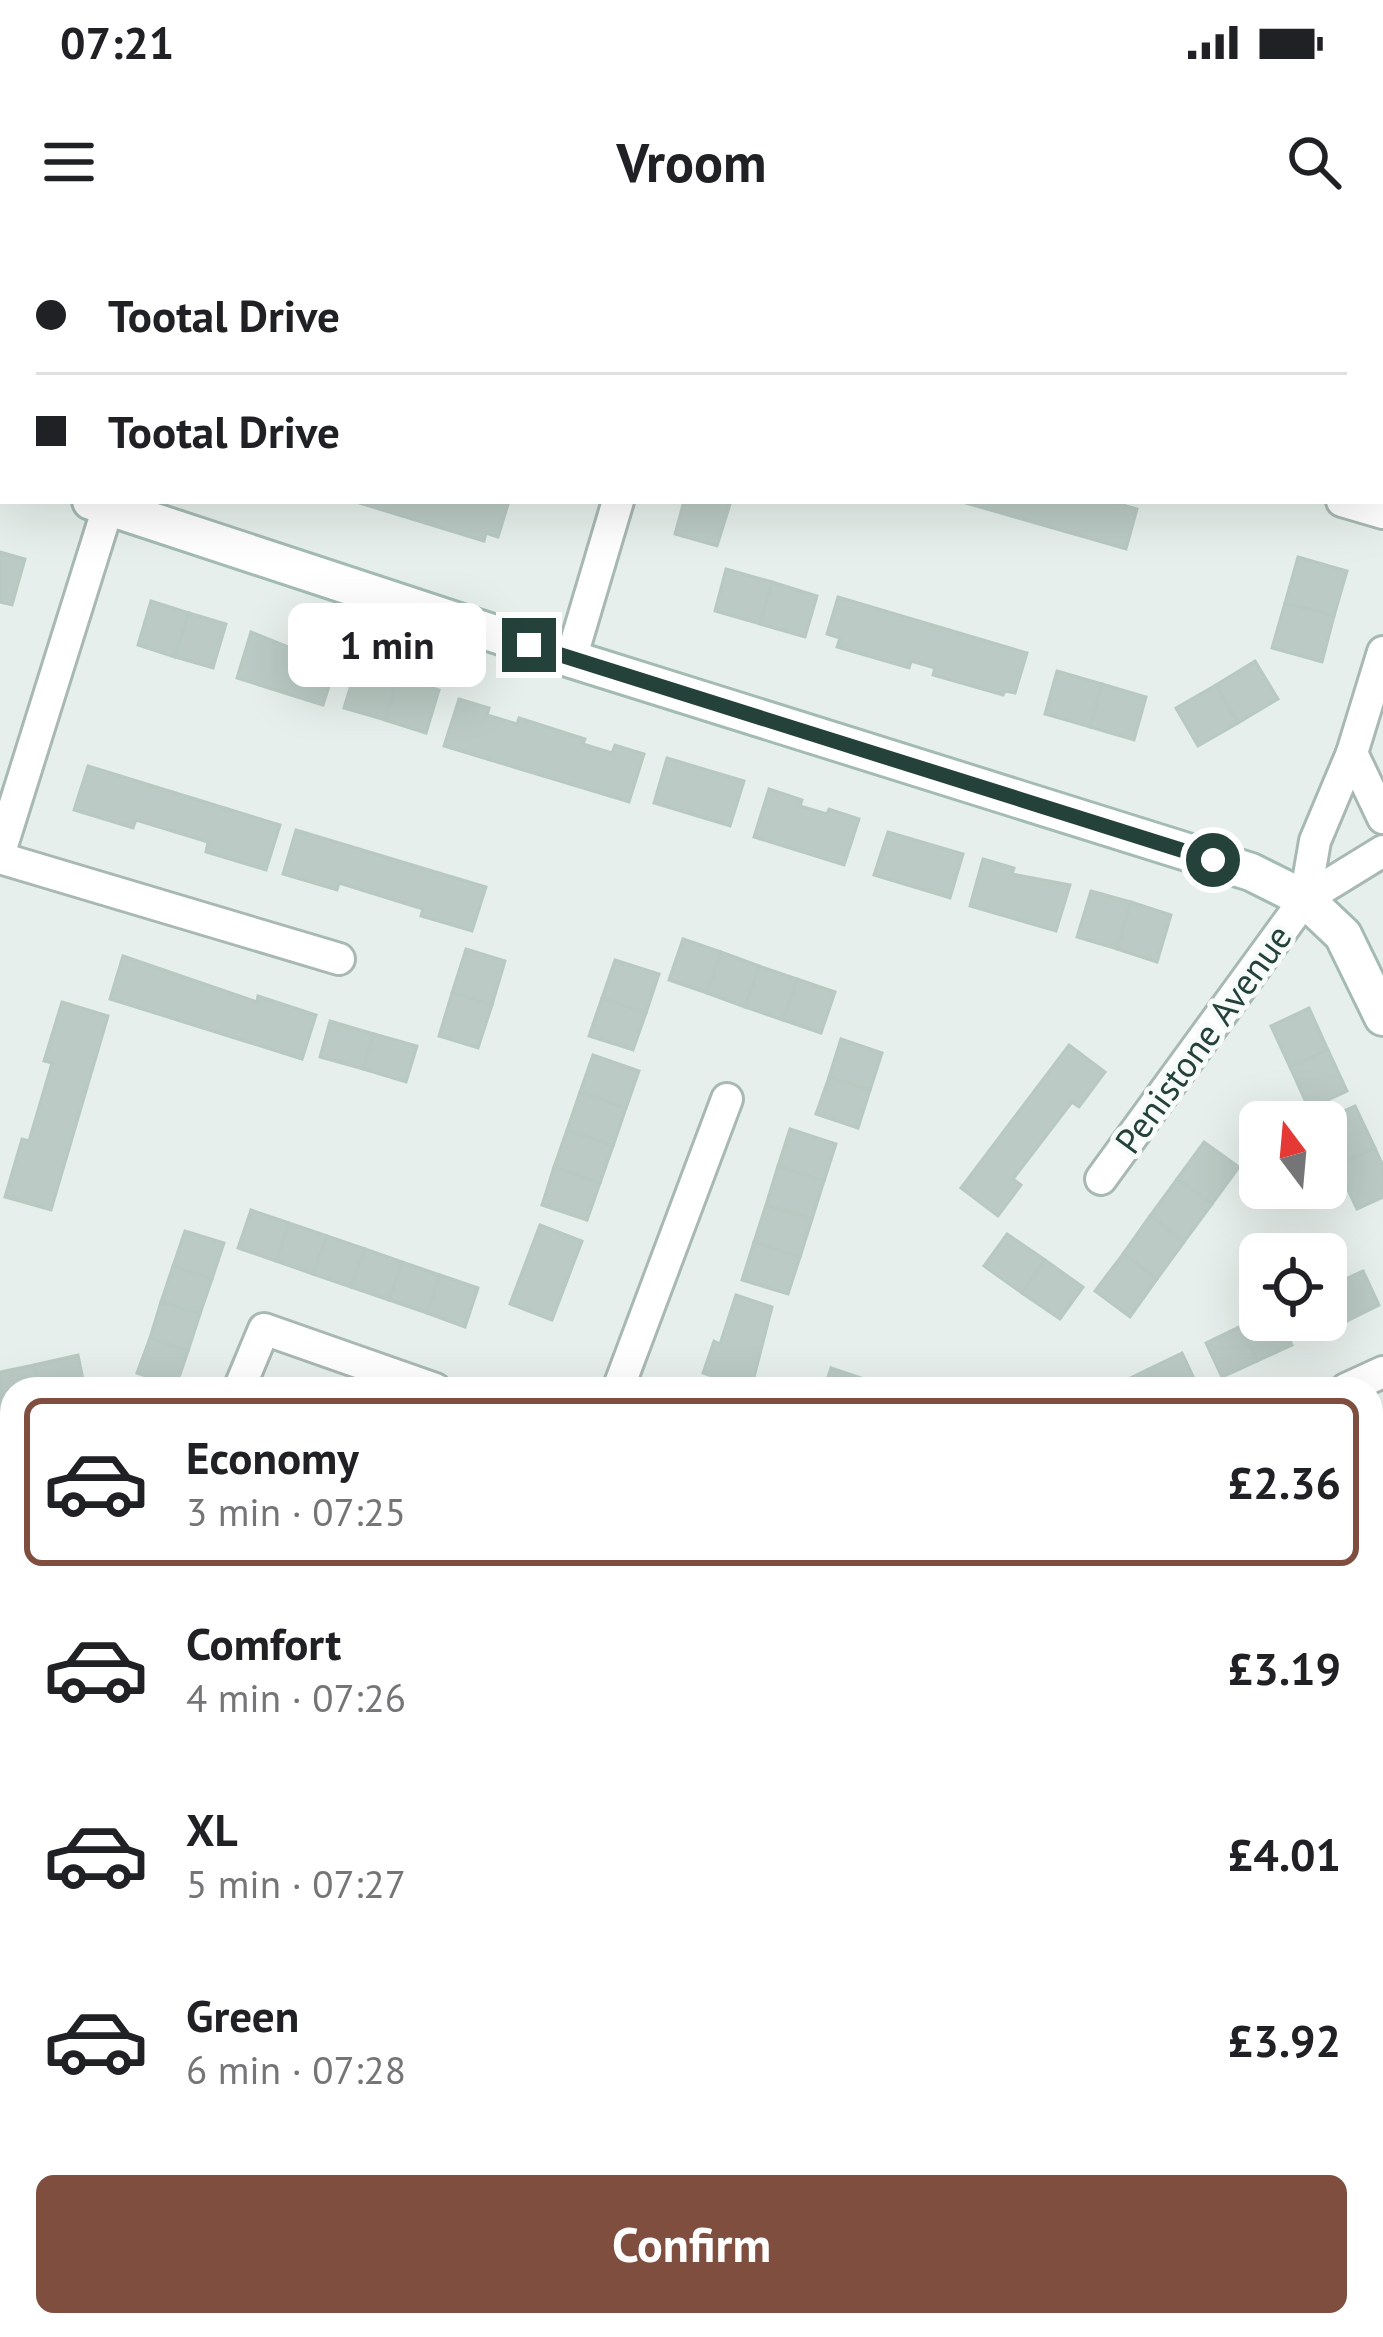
<!DOCTYPE html>
<meta charset="utf-8">
<style>
:root{--surface:#fff;--page:#f2f2f2;--text:#202124;--muted:#757577;--line:#e0e0e0;--accent:#7f4e3f}
body{margin:0;font-family:"PT Sans",sans-serif;background:var(--page);color:var(--text);height:100vh;display:flex;flex-direction:column;font-size:45px;white-space:nowrap}
*{box-sizing:border-box;margin:0}
p{font-size:39px;color:var(--muted)}
.icon{flex:none;width:66px;height:66px;fill:none;stroke:currentColor;stroke-width:2;stroke-linecap:round;stroke-linejoin:round}
.map{position:relative;flex:1;overflow:hidden}
.panel{position:absolute;left:0px;top:1137px;width:1383px;height:960px;display:flex;flex-direction:column;background:var(--surface);border-radius:36px 36px 0 0;box-shadow:0 12px 48px #0002}
.panel>*{flex:none}
.banner{position:absolute;left:0px;top:0px;width:1383px;height:264px;box-shadow:0 12px 48px #0002;display:grid;align-content:center;height:264px;padding:0 36px;background:var(--surface)}
.needle{width:78px;rotate:344deg}
.buttons{position:absolute;left:1239px;top:861px;display:grid;gap:24px}
.buttons a{display:grid;place-items:center;width:108px;height:108px;border-radius:18px;background:var(--surface);box-shadow:0 12px 48px #0002;font-size:60px}
.end{position:absolute;width:54px;height:54px;margin:-27px;border:15px solid #24423a;background:#fff;box-shadow:0 0 0 6px #fff}
.from{border-radius:50%}
.bubble{position:absolute;height:84px;border-radius:18px;background:var(--surface);box-shadow:0 12px 48px #0002;font-size:39px;font-weight:600;line-height:84px;text-align:center}
.banner b{display:flex;align-items:center;gap:42px;height:114px;font-size:45px}
.banner b+b{border-top:3px solid var(--line)}
.banner i{width:30px;height:30px;background:var(--text)}
ul{padding:21px 0 0;list-style:none}
li{display:flex;align-items:center;gap:36px;height:168px;margin:0 24px 18px;padding:0 12px;border:6px solid transparent;border-radius:18px}
li div{flex:1}
li b{display:block;font-size:45px}
li em{font-style:normal;font-weight:600}
li.on{border-color:var(--accent)}
li>.icon{width:108px;height:108px;stroke-width:1.5}
.cta{display:flex;gap:24px;margin-top:auto;padding:24px 36px}
.cta a{flex:1;height:138px;border-radius:18px;background:var(--accent);color:#fff;font-size:48px;font-weight:600;line-height:138px;text-align:center}
.status{display:flex;justify-content:space-between;align-items:center;height:84px;padding:0 60px;background:var(--surface);direction:ltr}
.status svg{height:33px;fill:currentColor}
header{display:flex;justify-content:space-between;align-items:center;height:156px;padding:0 36px;background:var(--surface);font-size:54px;font-weight:600}
.map>svg:first-child{display:block}
.green{fill:#bfe0c8}
.building{fill:#bbcac4;stroke:#b8c9c2;stroke-width:3}
.lines{fill:none;stroke-linecap:round;stroke-linejoin:round}
.lane-casing{stroke:#a8b8b2;stroke-width:21}
.street-casing{stroke:#a8b8b2;stroke-width:36}
.secondary-casing{stroke:#a4bbb3;stroke-width:42}
.path{stroke:#86b3a5;stroke-width:8;stroke-dasharray:6 9;stroke-linecap:butt}
.lane{stroke:#fff;stroke-width:15}
.street{stroke:#fff;stroke-width:30}
.secondary{stroke:#fff;stroke-width:36}
.route{stroke:#24423a;stroke-width:15}
.labels{text-anchor:middle;stroke-width:10;stroke-linejoin:round;paint-order:stroke}
.street-label{font-size:36px;fill:#24423a;stroke:#f7fbf9}
</style>
<div class="status"><b>07:21</b><svg viewBox="0 0 49 12"><path d="M0 12V9h3v3zM5 12V6h3v6zM10 12V3h3v9zM15 12V0h3v12zM26 1h20v11H26zM47 4h2v5h-2z"/></svg></div>
<header><svg class="icon" aria-label="menu" viewBox="0 0 24 24"><path d="M4 6h16M4 12h16M4 18h16"/></svg>Vroom<svg class="icon" aria-label="search" viewBox="0 0 24 24"><circle cx="10" cy="10" r="6"/><path d="M15 15l6 6"/></svg></header>
<div class="map">
<svg width="1383" height="2097" viewBox="0 0 1383 2097">
<rect width="100%" height="100%" fill="#e6efeb"/>
<!-- green -->
<path class="green" d="M12,1477V2085H1371V1956L1383,1983V2097H0V1480Z"/>
<!-- building -->
<g class="building">
<path d="M353,261H509L498,297L486,293L484,301Z"/>
<path d="M684,261H731L717,306L675,294Z"/>
<path d="M959,261H1109L1137,269L1126,309Z"/>
<path d="M0,312L25,319L12,365L0,362Z"/>
<path d="M1298,317L1347,331L1334,376L1285,363Z"/>
<path d="M726,329L772,342L760,384L715,371Z"/>
<path d="M772,342L817,356L805,397L760,384Z"/>
<path d="M838,357L1027,413L1015,453L1005,451L1003,455L933,435L935,428L911,421L909,428L837,407L840,398L827,394Z"/>
<path d="M151,361L189,373L175,417L138,405Z"/>
<path d="M1285,363L1334,376L1322,422L1272,408Z"/>
<path d="M189,373L226,384L213,428L175,417Z"/>
<path d="M251,392L308,415L310,410L338,418L323,465L237,438Z"/>
<path d="M1255,421L1278,459L1238,483L1216,445Z"/>
<path d="M357,425L398,437L385,480L344,468Z"/>
<path d="M1057,431L1102,444L1090,487L1045,474Z"/>
<path d="M398,437L439,450L426,493L385,480Z"/>
<path d="M1102,444L1146,457L1134,500L1090,487Z"/>
<path d="M1216,445L1238,483L1198,506L1176,468Z"/>
<path d="M459,459L489,468L487,475L517,484L519,478L585,499L583,504L612,513L615,505L644,514L629,562L444,506Z"/>
<path d="M667,518L744,541L730,586L654,563Z"/>
<path d="M88,526L280,585L266,630L206,612L208,602L136,580L133,588L74,570Z"/>
<path d="M769,549L802,560L800,566L827,574L829,569L859,579L844,625L754,597Z"/>
<path d="M296,590L486,647L472,691L421,676L423,669L339,643L337,650L283,634Z"/>
<path d="M888,592L963,614L950,658L874,635Z"/>
<path d="M983,619L1014,628L1012,634L1070,645L1056,691L970,666Z"/>
<path d="M1091,651L1131,662L1117,709L1077,697Z"/>
<path d="M1131,662L1171,675L1157,722L1117,709Z"/>
<path d="M683,699L721,712L707,753L669,740Z"/>
<path d="M466,709L505,721L492,765L452,753Z"/>
<path d="M721,712L759,726L745,767L707,753Z"/>
<path d="M123,716L257,762L258,756L316,775L302,819L110,759Z"/>
<path d="M615,720L659,734L646,773L602,758Z"/>
<path d="M759,726L797,739L783,780L745,767Z"/>
<path d="M797,739L835,752L821,793L783,780Z"/>
<path d="M452,753L492,765L478,808L439,796Z"/>
<path d="M602,758L646,773L633,810L589,796Z"/>
<path d="M62,762L108,776L51,970L5,957L22,899L29,901L52,823L44,821Z"/>
<path d="M1309,768L1328,810L1290,827L1271,786Z"/>
<path d="M330,781L374,794L363,829L320,817Z"/>
<path d="M374,794L417,806L406,842L363,829Z"/>
<path d="M841,799L882,813L870,850L829,837Z"/>
<path d="M1069,805L1105,832L1079,867L1072,862L1013,939L1021,945L998,976L961,948Z"/>
<path d="M1328,810L1347,851L1309,869L1290,827Z"/>
<path d="M593,815L639,831L626,868L580,852Z"/>
<path d="M829,837L870,850L858,888L816,874Z"/>
<path d="M580,852L626,868L613,906L567,890Z"/>
<path d="M1355,866L1375,908L1337,927L1326,903V882H1320Z"/>
<path d="M790,889L836,904L824,941L778,926Z"/>
<path d="M567,890L613,906L600,943L554,927Z"/>
<path d="M1204,902L1239,927L1212,964L1177,939Z"/>
<path d="M1375,908L1383,926V957L1357,969L1337,927Z"/>
<path d="M778,926L824,941L812,979L766,965Z"/>
<path d="M554,927L600,943L587,980L542,965Z"/>
<path d="M1177,939L1212,964L1184,1002L1150,976Z"/>
<path d="M766,965L812,979L800,1017L754,1002Z"/>
<path d="M251,970L289,983L276,1021L238,1008Z"/>
<path d="M1150,976L1184,1002L1157,1039L1123,1014Z"/>
<path d="M289,983L327,996L313,1034L276,1021Z"/>
<path d="M540,985L582,1001L552,1080L510,1064Z"/>
<path d="M185,991L224,1003L212,1039L173,1026Z"/>
<path d="M1007,994L1045,1020L1022,1053L984,1026Z"/>
<path d="M327,996L365,1009L351,1047L313,1034Z"/>
<path d="M754,1002L800,1017L788,1054L742,1040Z"/>
<path d="M365,1009L402,1022L389,1060L351,1047Z"/>
<path d="M1123,1014L1157,1039L1130,1077L1095,1051Z"/>
<path d="M1045,1020L1083,1047L1060,1079L1022,1053Z"/>
<path d="M402,1022L440,1035L427,1073L389,1060Z"/>
<path d="M173,1026L212,1039L200,1074L161,1062Z"/>
<path d="M1363,1031L1379,1065L1347,1081L1330,1046Z"/>
<path d="M440,1035L478,1048L465,1087L427,1073Z"/>
<path d="M1330,1046L1347,1081L1314,1095L1307,1080H1326V1048Z"/>
<path d="M736,1055L772,1067L751,1149L703,1133L714,1101L720,1104Z"/>
<path d="M161,1062L200,1074L188,1111L150,1098Z"/>
<path d="M1260,1078L1280,1080L1292,1105L1257,1121L1241,1086Z"/>
<path d="M1241,1086L1257,1121L1222,1137L1206,1103Z"/>
<path d="M150,1098L188,1111L176,1146L137,1133Z"/>
<path d="M1182,1113L1198,1147L1156,1149L1147,1130Z"/>
<path d="M78,1115L85,1149H39L34,1125Z"/>
<path d="M34,1125L39,1149H12V1177L0,1180V1132Z"/>
<path d="M831,1128L864,1139L861,1149H824Z"/>
<path d="M1147,1130L1156,1149H1113L1112,1147Z"/>
<path d="M1379,1673L1383,1681V1766L1376,1769L1371,1766V1677Z"/>
<path d="M1383,1794V1828L1380,1830L1371,1810V1800Z"/>
</g>
<g class="lines">
<defs>
<path id="lane" d="M1352,2097L1383,2083"/>
<g id="street">
<path d="M188,3V0"/>
<path d="M695,3L696,0"/>
<path d="M1342,261L1383,273"/>
<path d="M571,419L618,261"/>
<path d="M1352,513L1383,578"/>
<path d="M0,612L110,261"/>
<path d="M0,618L339,719"/>
<path d="M1305,659L1315,601L1352,513L1383,412"/>
<path d="M1101,939L1305,659L1383,611"/>
<path d="M239,1149L264,1089L435,1149"/>
<path d="M618,1149L727,859"/>
<path d="M1346,1149L1383,1132"/>
<path d="M0,1256L12,1254"/>
<path d="M1371,1519L1383,1546"/>
</g>
<g id="secondary">
<path d="M0,234L3,235"/>
<path d="M91,261L571,419L1251,632L1305,659L1343,695L1383,777"/>
</g>
</defs>
<!-- lane casing -->
<use href="#lane" class="lane-casing"/>
<!-- street casing -->
<use href="#street" class="street-casing"/>
<!-- secondary casing -->
<use href="#secondary" class="secondary-casing"/>
<!-- path -->
<g class="path">
<path d="M482,2085L489,2097"/>
<path d="M843,2085L849,2097"/>
<path d="M1252,2085L1258,2097"/>
</g>
<!-- lane -->
<use href="#lane" class="lane"/>
<!-- street -->
<use href="#street" class="street"/>
<!-- secondary -->
<use href="#secondary" class="secondary"/>
</g>
<g class="lines">
<!-- route -->
<path class="route" d="M529,405L1213,620"/>
</g>
<g class="labels">
<!-- street labels -->
<g class="street-label">
<text transform="translate(1203 799) rotate(-54)" y="13">Penistone Avenue</text>
</g>
</g>
</svg>
<div class="buttons">
<a><svg class="needle" viewBox="-14 -14 28 28"><path d="M0-13l5 13h-10z" fill="#e53935"/><path d="M0 13l5-13h-10z" fill="#757577"/></svg></a>
<a><svg class="icon" aria-label="locate" viewBox="0 0 24 24"><circle cx="12" cy="12" r="6"/><path d="M12 2v4M12 18v4M2 12h4M18 12h4"/></svg></a>
</div>
<i class="end from" style="left:1213px;top:620px"></i>
<i class="end" style="left:529px;top:405px"></i>
<div class="bubble" style="left:288px;top:363px;width:198px">1 min</div>
<div class="banner">
<b><i class="from"></i>Tootal Drive</b>
<b><i></i>Tootal Drive</b>
</div>
<section class="panel">
<ul>
<li class="on"><svg class="icon" aria-label="car" viewBox="0 0 24 24"><path d="M5 17H2v-5l4-1 3-4h7l3 4 3 1v5h-3M9 17h6M6 11h13"/><circle cx="7" cy="17" r="2"/><circle cx="17" cy="17" r="2"/></svg><div><b>Economy</b><p>3 min · 07:25</p></div><em>£2.36</em></li>
<li><svg class="icon" aria-label="car" viewBox="0 0 24 24"><path d="M5 17H2v-5l4-1 3-4h7l3 4 3 1v5h-3M9 17h6M6 11h13"/><circle cx="7" cy="17" r="2"/><circle cx="17" cy="17" r="2"/></svg><div><b>Comfort</b><p>4 min · 07:26</p></div><em>£3.19</em></li>
<li><svg class="icon" aria-label="car" viewBox="0 0 24 24"><path d="M5 17H2v-5l4-1 3-4h7l3 4 3 1v5h-3M9 17h6M6 11h13"/><circle cx="7" cy="17" r="2"/><circle cx="17" cy="17" r="2"/></svg><div><b>XL</b><p>5 min · 07:27</p></div><em>£4.01</em></li>
<li><svg class="icon" aria-label="car" viewBox="0 0 24 24"><path d="M5 17H2v-5l4-1 3-4h7l3 4 3 1v5h-3M9 17h6M6 11h13"/><circle cx="7" cy="17" r="2"/><circle cx="17" cy="17" r="2"/></svg><div><b>Green</b><p>6 min · 07:28</p></div><em>£3.92</em></li>
</ul>
<div class="cta"><a>Confirm</a></div>
</section>
</div>
